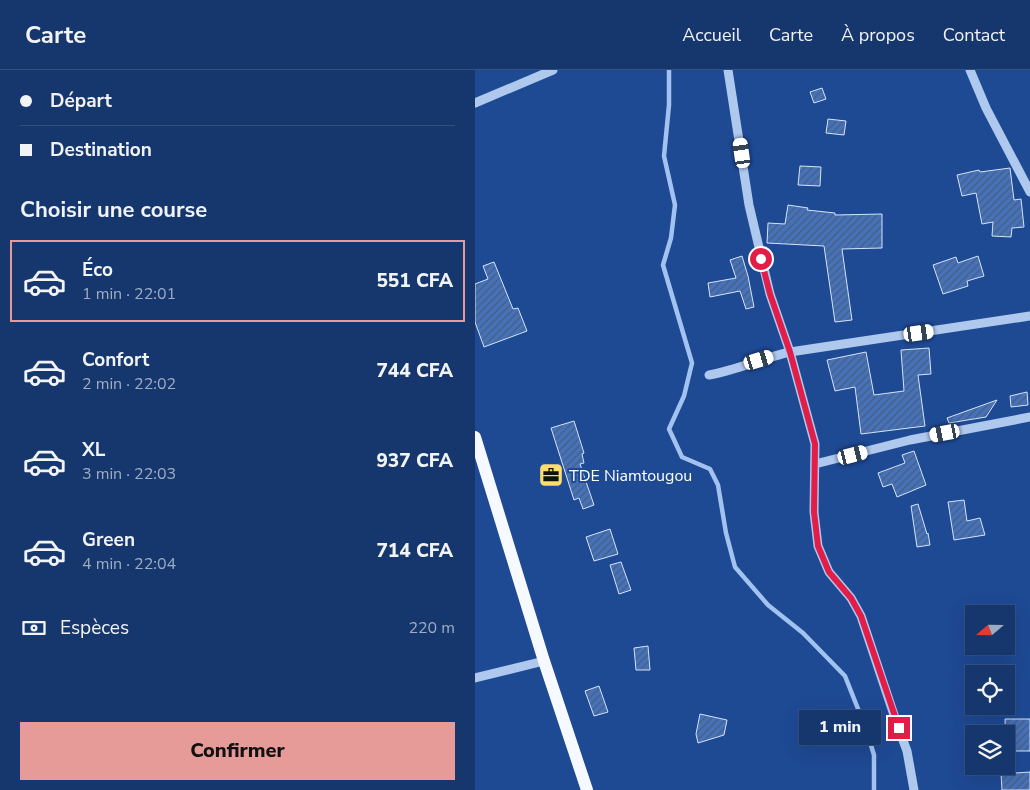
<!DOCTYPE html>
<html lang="fr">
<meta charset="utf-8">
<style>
:root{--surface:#16376e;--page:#234276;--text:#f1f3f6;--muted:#9eacc2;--line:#355181;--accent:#e69b98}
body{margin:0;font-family:"Nunito Sans",sans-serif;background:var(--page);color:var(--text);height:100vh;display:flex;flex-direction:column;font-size:19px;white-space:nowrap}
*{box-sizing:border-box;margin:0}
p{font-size:16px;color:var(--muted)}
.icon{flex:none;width:28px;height:28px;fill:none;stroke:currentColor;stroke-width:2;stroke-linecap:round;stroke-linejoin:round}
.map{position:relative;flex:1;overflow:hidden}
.panel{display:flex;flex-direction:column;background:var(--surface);width:475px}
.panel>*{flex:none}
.banner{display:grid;align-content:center;height:110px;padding:0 20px;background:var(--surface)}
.needle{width:32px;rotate:250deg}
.controls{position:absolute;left:490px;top:535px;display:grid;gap:10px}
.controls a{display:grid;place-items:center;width:50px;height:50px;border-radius:0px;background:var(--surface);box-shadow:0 5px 20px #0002,0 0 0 1px var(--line);font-size:25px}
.end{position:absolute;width:22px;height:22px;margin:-11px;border:6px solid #e11d48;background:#fff;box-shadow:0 0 0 2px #fff}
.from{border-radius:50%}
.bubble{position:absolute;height:35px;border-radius:0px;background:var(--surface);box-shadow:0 5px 20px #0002,0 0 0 1px var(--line);font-size:16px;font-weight:800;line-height:35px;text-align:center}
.car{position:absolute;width:15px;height:30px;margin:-15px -8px;border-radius:6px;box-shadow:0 0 4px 1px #0007;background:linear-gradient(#fff 24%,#345 0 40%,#fff 0 76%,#345 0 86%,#fff 0)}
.banner b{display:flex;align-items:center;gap:18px;height:48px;font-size:19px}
.banner b+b{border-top:1px solid var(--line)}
.banner i{width:12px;height:12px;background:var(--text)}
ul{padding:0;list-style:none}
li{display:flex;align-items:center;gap:15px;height:82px;margin:0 10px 8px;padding:0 10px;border:2px solid transparent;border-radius:0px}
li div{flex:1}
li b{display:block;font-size:19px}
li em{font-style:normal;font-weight:800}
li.selected{border-color:var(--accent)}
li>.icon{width:45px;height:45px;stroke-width:1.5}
h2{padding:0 20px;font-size:22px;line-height:60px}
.pay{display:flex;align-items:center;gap:12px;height:55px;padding:0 20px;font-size:19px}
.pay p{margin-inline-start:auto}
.action{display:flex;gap:10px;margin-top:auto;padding:10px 20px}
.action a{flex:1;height:58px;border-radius:0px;background:var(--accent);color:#111;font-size:20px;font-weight:800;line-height:58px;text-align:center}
header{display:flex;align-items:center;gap:30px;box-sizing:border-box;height:70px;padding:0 25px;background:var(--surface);border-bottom:1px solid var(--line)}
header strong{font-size:24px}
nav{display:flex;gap:28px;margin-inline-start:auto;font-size:18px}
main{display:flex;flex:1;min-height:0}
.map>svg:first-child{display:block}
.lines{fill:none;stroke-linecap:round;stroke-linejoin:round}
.stream{stroke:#a2c2f0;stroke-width:4.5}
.building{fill:url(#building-hatch);stroke:#d5e4fa}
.minor{stroke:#afc8ee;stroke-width:9}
.major{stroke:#f6f9ff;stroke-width:12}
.route{stroke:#e11d48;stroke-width:6}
.labels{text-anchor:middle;stroke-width:4;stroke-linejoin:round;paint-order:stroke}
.poi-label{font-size:16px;fill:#fff;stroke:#1e4993;text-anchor:start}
</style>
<header>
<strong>Carte</strong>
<nav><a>Accueil</a><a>Carte</a><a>À propos</a><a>Contact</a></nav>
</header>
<main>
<section class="panel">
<div class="banner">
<b><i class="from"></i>Départ</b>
<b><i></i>Destination</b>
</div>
<h2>Choisir une course</h2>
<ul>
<li class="selected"><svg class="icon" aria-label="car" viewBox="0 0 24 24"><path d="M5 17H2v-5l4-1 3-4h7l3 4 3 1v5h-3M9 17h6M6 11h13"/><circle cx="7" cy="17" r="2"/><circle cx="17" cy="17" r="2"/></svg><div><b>Éco</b><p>1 min · 22:01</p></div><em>551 CFA</em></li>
<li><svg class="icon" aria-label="car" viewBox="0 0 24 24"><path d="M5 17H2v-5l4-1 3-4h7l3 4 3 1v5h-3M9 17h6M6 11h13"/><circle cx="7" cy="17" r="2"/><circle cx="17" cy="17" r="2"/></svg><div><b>Confort</b><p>2 min · 22:02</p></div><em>744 CFA</em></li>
<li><svg class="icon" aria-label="car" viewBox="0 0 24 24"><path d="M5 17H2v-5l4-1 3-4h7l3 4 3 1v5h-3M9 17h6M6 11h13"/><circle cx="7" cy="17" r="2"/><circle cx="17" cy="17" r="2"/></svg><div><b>XL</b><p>3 min · 22:03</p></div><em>937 CFA</em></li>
<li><svg class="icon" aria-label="car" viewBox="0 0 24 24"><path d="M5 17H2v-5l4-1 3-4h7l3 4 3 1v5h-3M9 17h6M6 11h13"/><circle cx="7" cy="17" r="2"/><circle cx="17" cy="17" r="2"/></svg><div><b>Green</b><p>4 min · 22:04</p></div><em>714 CFA</em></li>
</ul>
<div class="pay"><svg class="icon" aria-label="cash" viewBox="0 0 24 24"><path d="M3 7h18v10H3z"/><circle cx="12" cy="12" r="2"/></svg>Espèces<p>220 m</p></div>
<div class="action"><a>Confirmer</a></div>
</section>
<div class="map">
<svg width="555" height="720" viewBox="0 0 555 720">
<defs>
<pattern id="building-hatch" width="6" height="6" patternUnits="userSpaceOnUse" patternTransform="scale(1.25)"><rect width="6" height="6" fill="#4672b9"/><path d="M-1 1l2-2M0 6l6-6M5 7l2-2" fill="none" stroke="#495d7d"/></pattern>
</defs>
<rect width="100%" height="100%" fill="#1e4993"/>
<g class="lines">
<!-- stream -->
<path class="stream" d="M194,0V35L189,86L200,135L196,168L188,195L217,293L209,326L194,359L207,387L235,399L243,415L251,463L260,497L293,535L328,563L370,606L391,659L399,685V720"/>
</g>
<!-- building -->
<g class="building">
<path d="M347,18L351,29L339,33L335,22Z"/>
<path d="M353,49L371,51L369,65L351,63Z"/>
<path d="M325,96L346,97L345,116L323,115Z"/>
<path d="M535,98L539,130L546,129L549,157L537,158L536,167L517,166L518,152L507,154L501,123L487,126L482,105L504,100L505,102Z"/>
<path d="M313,135L333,138L332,140L360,143V145L407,144V178L367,179L377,250L360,252L349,176L292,173L293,153L310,154Z"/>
<path d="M267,186L273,206L279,237L271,239L265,221L235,227L233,213L261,208L255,190Z"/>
<path d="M503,186L509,206L492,211L493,216L468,224L458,195L481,187L483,193Z"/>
<path d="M19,192L38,239L43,238L52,261L9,277L0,252V214L13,209L8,196Z"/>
<path d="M454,278L456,304L443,305L450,356L386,364L380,317L360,321L352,290L391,282L399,325L429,321L426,280Z"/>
<path d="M552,322L553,335L536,337L535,326Z"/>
<path d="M522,330L511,347L474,353L472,348Z"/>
<path d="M99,351L109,383L107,384L109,393L105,394L119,435L108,439L104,428L99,430L76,358Z"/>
<path d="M439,381L451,415L422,427L417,414L408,417L403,403L430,393L427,385Z"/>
<path d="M489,430L492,451L505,448L510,465L479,470L473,432Z"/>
<path d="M443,434L452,464L453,463L455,475L442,477L436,436Z"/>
<path d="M135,459L143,484L119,491L111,467Z"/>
<path d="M146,492L156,520L144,524L135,495Z"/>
<path d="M173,576L175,600H161L159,578Z"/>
<path d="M124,616L133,642L119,646L110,621Z"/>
<path d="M225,644L252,650L249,665L223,673L221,664Z"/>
<path d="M530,649H555V681H531Z"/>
<path d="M555,702V720H527L526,704Z"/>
</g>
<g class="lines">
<!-- minor -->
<g class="minor">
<path d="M253,0L274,135L295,224L315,282L555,246"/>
<path d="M495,0L511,38L555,122"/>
<path d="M0,33L78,0"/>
<path d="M234,305C262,300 288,288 315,282L340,374L339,442L343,476L354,502L376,528L386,546L422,654L432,681L439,720"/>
<path d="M340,394L435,370L555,347"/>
<path d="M0,608L69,591"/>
</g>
<!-- major -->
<path class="major" d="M0,367L69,591L112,720"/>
</g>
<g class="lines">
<!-- route -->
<path class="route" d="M286,189L295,224L315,282L340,374L339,442L343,476L354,502L376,528L386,546L424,658"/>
</g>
<!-- icons -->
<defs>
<symbol id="office-square" viewBox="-11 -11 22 22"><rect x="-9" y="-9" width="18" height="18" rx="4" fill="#fddd6e" stroke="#1e4993"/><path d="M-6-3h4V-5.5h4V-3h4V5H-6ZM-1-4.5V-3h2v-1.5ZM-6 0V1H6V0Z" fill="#111"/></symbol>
</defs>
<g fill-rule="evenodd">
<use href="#office-square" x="62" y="391" width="28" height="28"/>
</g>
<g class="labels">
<!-- poi labels -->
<g class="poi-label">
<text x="94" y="411">TDE Niamtougou</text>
</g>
</g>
</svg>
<div class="controls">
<a><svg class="needle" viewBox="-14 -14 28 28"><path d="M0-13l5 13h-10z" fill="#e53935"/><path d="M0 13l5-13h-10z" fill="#9eacc2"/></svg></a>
<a><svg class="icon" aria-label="locate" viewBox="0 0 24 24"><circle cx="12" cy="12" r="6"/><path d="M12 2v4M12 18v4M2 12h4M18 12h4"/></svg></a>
<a><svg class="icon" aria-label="layers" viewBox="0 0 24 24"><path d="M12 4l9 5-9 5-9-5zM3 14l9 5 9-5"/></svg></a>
</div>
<i class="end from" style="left:286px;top:189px"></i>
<i class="end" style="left:424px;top:658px"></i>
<div class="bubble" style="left:324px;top:640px;width:82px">1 min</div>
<i class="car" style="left:267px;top:83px;rotate:352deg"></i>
<i class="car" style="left:444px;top:263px;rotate:82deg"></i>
<i class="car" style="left:284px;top:290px;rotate:73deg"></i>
<i class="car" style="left:470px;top:363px;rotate:259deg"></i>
<i class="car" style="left:378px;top:385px;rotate:76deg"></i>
</div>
</main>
